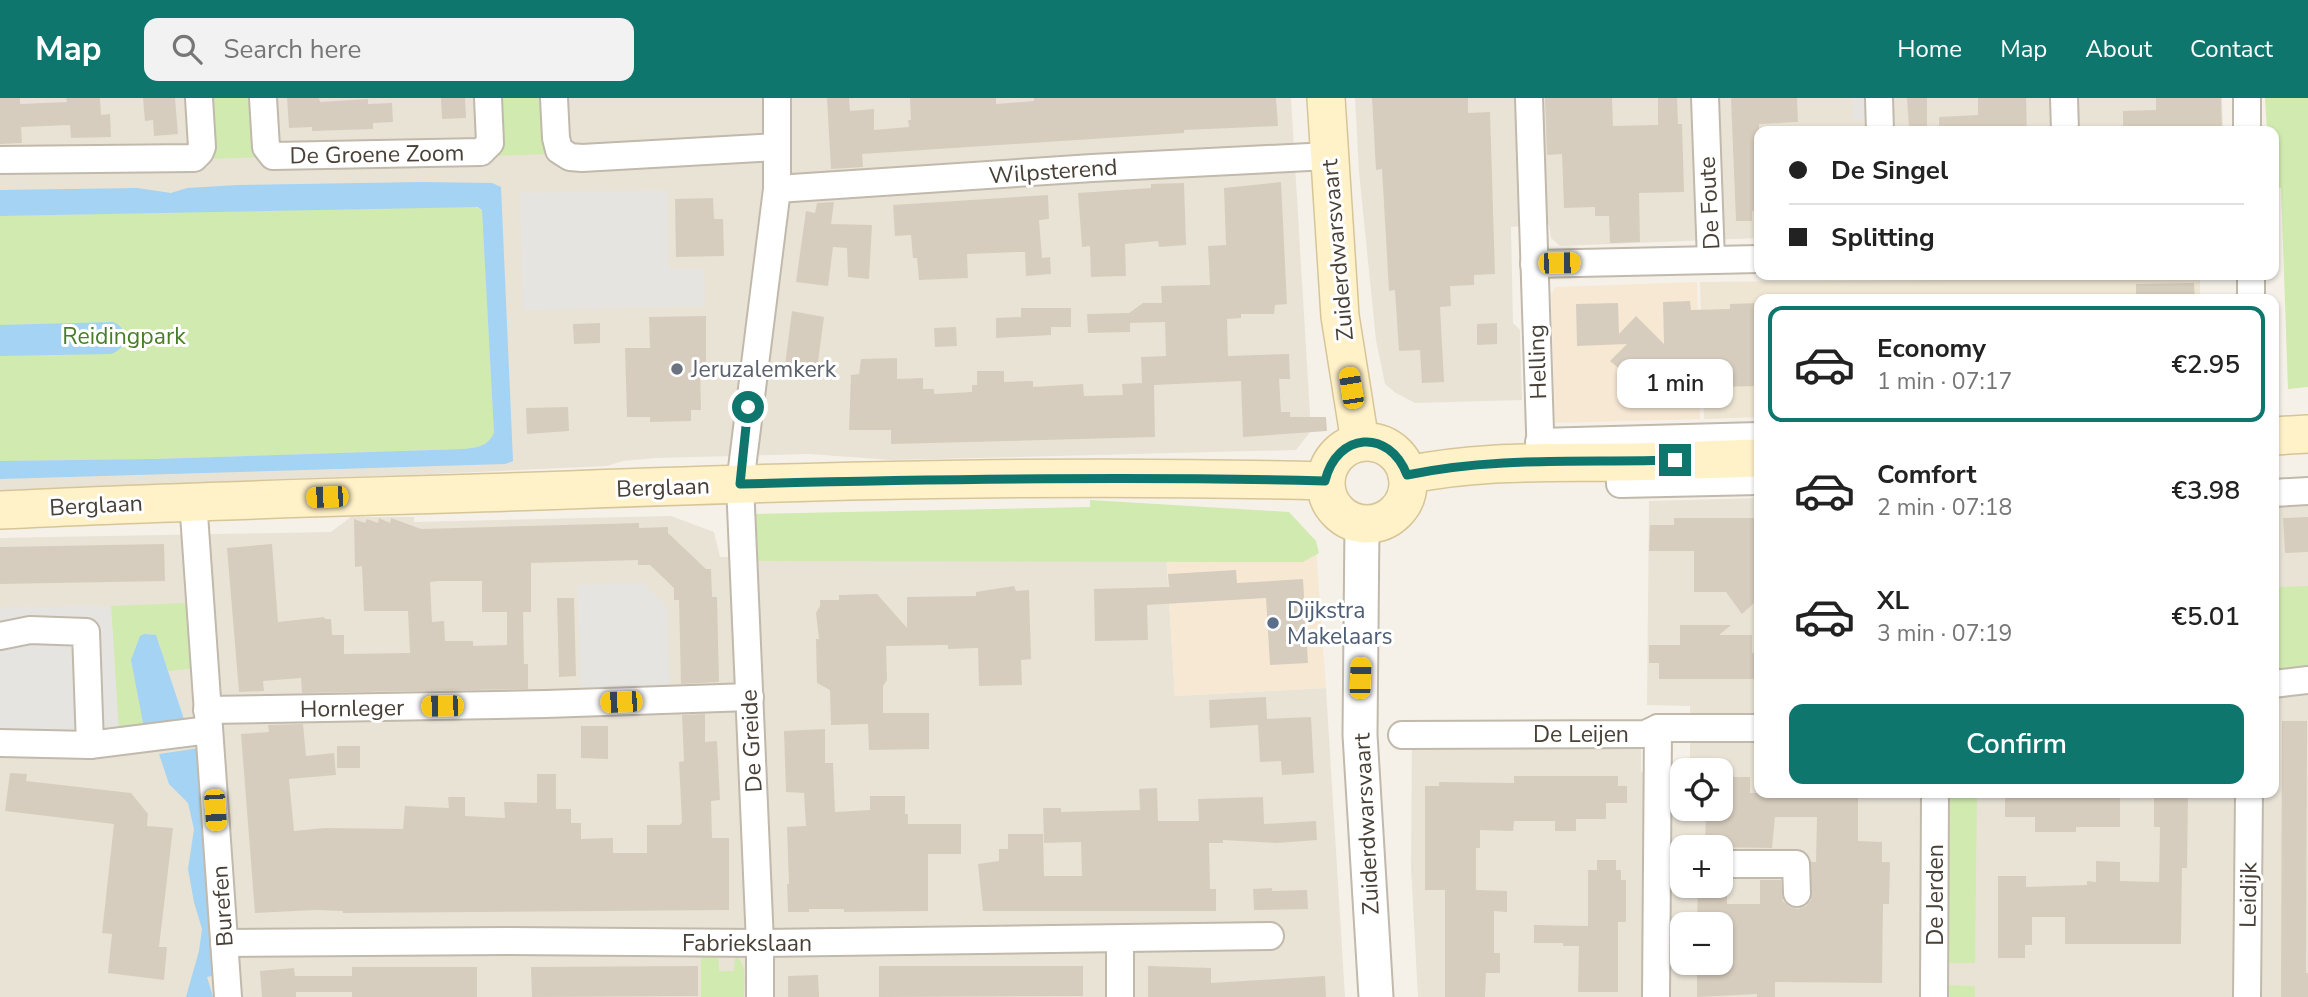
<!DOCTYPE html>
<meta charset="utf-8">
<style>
:root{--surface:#fff;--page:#f2f2f2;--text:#222;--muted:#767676;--line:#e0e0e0;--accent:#0f766e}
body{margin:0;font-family:"Nunito Sans",sans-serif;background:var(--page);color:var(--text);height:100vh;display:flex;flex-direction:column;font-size:26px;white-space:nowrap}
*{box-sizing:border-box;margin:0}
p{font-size:23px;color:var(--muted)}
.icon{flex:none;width:38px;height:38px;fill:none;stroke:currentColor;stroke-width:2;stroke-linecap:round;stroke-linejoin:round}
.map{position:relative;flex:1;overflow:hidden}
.drawer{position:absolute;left:1754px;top:196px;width:525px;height:504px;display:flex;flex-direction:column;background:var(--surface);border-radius:14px;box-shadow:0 2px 5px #0004}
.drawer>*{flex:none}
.top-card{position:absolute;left:1754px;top:28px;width:525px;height:154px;border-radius:14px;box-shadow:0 2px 5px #0004;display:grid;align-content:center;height:154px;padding:0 35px;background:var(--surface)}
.buttons{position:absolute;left:1670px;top:660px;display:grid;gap:14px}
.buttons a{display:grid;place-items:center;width:63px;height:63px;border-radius:14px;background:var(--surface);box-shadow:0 2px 5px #0004;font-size:35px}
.end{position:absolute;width:32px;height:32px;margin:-16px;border:9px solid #0f766e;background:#fff;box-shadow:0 0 0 4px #fff}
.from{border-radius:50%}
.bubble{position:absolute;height:49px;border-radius:14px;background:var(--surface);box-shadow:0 2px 5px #0004;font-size:23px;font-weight:600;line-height:49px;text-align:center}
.car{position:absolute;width:21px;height:42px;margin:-21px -10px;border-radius:9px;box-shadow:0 0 5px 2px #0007;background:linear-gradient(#f5c518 24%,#345 0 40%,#f5c518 0 76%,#345 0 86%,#f5c518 0)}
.top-card b{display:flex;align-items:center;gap:24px;height:66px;font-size:26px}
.top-card b+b{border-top:2px solid var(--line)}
.top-card i{width:18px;height:18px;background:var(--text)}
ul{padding:12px 0 0;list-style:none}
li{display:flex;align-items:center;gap:21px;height:116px;margin:0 14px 10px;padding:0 21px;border:4px solid transparent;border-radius:14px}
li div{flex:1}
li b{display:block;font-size:26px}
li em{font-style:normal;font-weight:600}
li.on{border-color:var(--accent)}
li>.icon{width:63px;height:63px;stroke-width:1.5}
.button{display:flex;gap:14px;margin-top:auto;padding:14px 35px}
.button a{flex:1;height:80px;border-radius:14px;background:var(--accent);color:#fff;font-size:28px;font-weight:600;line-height:80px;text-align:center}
header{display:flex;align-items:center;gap:42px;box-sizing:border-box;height:98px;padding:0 35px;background:var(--accent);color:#fff}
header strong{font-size:33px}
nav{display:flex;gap:38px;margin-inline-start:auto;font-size:24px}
.search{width:490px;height:63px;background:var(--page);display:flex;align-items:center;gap:18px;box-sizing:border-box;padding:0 24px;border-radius:14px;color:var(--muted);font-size:26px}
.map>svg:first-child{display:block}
.residential{fill:#e9e3d6;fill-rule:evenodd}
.commercial{fill:#f7e8d4}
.education{fill:#eee6d2}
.green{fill:#d1eab0}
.parking{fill:#e6e4e0}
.water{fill:#a4d3f3}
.building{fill:#d7cdbe;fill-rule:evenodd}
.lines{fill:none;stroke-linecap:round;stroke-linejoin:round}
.minor-casing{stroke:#c1b9ab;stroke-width:30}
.tertiary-casing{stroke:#c1b9ab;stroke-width:37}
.secondary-casing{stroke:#d6c597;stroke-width:40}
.minor{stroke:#fff;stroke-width:26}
.tertiary{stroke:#fff;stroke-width:33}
.secondary{stroke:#fff1c8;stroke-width:37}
.route{stroke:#0f766e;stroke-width:9}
.worship-dot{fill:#6b7280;stroke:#fff;stroke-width:2.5}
.service-dot{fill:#5c6f8a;stroke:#fff;stroke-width:2.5}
.labels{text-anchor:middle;stroke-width:6;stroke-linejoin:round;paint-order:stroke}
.street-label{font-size:23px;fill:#494137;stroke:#fff}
.park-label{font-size:23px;fill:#497d28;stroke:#fff}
.worship-label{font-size:23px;fill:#5b616d;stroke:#fff;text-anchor:start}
.service-label{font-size:23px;fill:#4e5e75;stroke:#fff;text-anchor:start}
</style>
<header>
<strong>Map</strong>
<div class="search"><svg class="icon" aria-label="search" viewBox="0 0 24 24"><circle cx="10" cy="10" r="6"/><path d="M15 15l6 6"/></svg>Search here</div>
<nav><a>Home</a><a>Map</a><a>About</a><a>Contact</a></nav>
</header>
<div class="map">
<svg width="2308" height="899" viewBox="0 0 2308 899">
<rect width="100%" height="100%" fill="#f5f1e9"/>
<!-- residential -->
<g class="residential">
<path d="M0,0H1291L1311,333L1296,352L892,362L809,356L655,360L623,363L607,368L0,396Z"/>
<path d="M1355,0H2222L2223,33H1759V140L1560,148L1551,140L1549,127L1511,129L1513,225L1520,232L1522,302L1415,305L1396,295L1385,286L1376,242L1359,74Z"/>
<path d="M2308,399V899H1418L1411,769L1412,645L1641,646V674H1682V710H1720V672H1690V608L1647,607L1649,403L1759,400V695H2273V401ZM1682,749H1720V788H1682ZM1682,826H1720V864H1682Z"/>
<path d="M671,418L714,434L720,459L1166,453L1175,598L1326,590L1345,899H0V440L331,434L351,419H414V424Z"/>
</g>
<!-- commercial -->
<g class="commercial">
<path d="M1697,184L1700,321L1555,325L1551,197L1555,189Z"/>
<path d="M1316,450L1326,590L1175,598L1166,453Z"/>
</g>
<!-- education -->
<path class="education" d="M2200,180V201H1759V319L1704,321L1700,184Z"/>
<!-- green -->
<g class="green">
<path d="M208,0H256L262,59L207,61Z"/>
<path d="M497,0H544L551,56L495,58Z"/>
<path d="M2265,0H2308V289L2288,291L2281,90L2273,89V33H2267Z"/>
<path d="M473,108L482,112L494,336C487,349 478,349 464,351L154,361L0,363V118Z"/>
<path d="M1090,402L1289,414L1316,443L1319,455L1303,464L758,463L756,419L753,416L1090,409Z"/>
<path d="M2308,488V571L2278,572V489Z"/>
<path d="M188,505L195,570L168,573L156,537L131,562L144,630L119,637L111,508Z"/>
<path d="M1945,695H1977L1975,865H1943Z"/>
<path d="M701,855H718L719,873H734L735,857C748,867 744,883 744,899H701Z"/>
<path d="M1942,887L1975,888V899H1942Z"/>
</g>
<!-- parking -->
<g class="parking">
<path d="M1852,0H1871L1872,22H1853Z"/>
<path d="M667,92L669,171H704L705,208L523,212L520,95Z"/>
<path d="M643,485L667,509L670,594L581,597L577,487Z"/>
<path d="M111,508L120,656L0,654V509Z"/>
</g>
<!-- water -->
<g class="water">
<path d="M422,84L492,85L501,89L513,363L505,366L0,381V363L154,361L464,351C478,349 487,349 494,335L482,112L478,109L0,118V92L137,90L171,95L187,90L238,87Z"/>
<path d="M113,224C130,231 128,250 111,256L0,258V227Z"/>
<path d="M144,536L156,537L184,621L144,630L131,562L140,538Z"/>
<path d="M199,650L216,877L207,879L213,899H186L199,853L202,831L194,804L188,771L194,731L188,705L169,686L159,656Z"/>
</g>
<!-- building -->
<g class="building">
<path d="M0,0H20V6L67,4L66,0H100L101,17L110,16L111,39L71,40L70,27L21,29L22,45L0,46Z"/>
<path d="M143,0H175L178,36L154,38L153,22L145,23Z"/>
<path d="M287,0H319L320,4L368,1V6L392,5L393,24L373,25V31L312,33V29L289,30Z"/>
<path d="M441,0H465L466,20L442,21Z"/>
<path d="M827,0H849L850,13L874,11V32L909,29L908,22H911L910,0H996V6L1034,3V0H1276L1278,28L1184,32V35L862,56L863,69L831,71Z"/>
<path d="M1372,0H1468V15L1490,14L1495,176L1474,177V187L1450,188L1451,208L1440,209L1444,284L1422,285L1420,252L1399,253L1395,192L1389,193L1382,71L1376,72Z"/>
<path d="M1545,0H1612L1613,28L1658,27V0H1677L1678,26H1682L1684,94L1639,95L1640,144L1610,145L1609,118H1595V109L1564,110L1562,56L1547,57Z"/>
<path d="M1731,0H1797L1798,24L1759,26V113H1752V123H1736Z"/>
<path d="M1907,0H1927V28L1909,29Z"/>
<path d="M1978,0H2026L2027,33H1939V19L1978,17Z"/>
<path d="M2156,0H2221L2222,33H2123V13L2156,12Z"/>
<path d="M1281,84L1287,206L1275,207L1274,216H1241V220L1227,221L1228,258L1289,256L1290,281H1279L1281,314H1290V319H1326L1327,333L1243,339L1241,283L1154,287L1155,339L891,346V332H849L851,277L859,276L861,261L897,260V281L923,280V291H934V296L972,294V287H977V273H1004V284L1033,283V289L1083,286L1084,298L1123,297L1122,286L1142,285L1141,259L1166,258L1165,224L1130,225V234L1088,235L1087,216L1129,215L1143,205H1162L1161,188L1210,187L1208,148L1226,147L1224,90Z"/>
<path d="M1184,85L1186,147L1159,149L1158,143L1125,146L1126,178L1091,179L1090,148L1082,149L1078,95L1151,90V86Z"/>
<path d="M1048,97L1049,121L1039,122L1042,160L1050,159L1051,176L1026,178L1025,154H1019L967,156L968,180L919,182L917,160H913L911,137L895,138L893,107Z"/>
<path d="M713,100L714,121H723L724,158L676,159L675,101Z"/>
<path d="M834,104L831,126L872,127L869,181L848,179L847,150L833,149L828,188L796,184L806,113L815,115L817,105Z"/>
<path d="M2194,185L2195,201H2136V186Z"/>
<path d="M1690,203L1691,212L1730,211V206L1759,205V288L1670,290V296H1628V278L1610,263L1627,246L1577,248L1576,206L1618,205L1619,236L1636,218L1664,246L1663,204Z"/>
<path d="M1021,210H1071V229H1051V237L996,240V220L1021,219Z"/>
<path d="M792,213L824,219L817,271L785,267Z"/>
<path d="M706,218V270H700L701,312H691V323L650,324V319H627L625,250H650L649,219Z"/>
<path d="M600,225V245L574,246L573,226Z"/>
<path d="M1497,225V246L1477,247V226Z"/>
<path d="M956,229L957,248L935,249L934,230Z"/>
<path d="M568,309L569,333L527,336L526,310Z"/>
<path d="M2308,419V454L2285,455L2283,420Z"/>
<path d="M379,420L390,425L391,420L421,431L639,425V430L668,429V435L706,471H711L712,499H717L719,584L681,586L679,502H674V490L650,467H638V462L531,465V514H523L524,566H528V591L302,595L301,580L263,583L264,593L239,594L227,450L272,446L278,524L324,519L325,521H331L332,537H344V556L410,555L408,513H364L362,468L355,469L354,421L365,425L367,421L378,425ZM438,483H482V514H507V547L473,548V543H445L444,523L432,524L430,484Z"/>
<path d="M1674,420H1756V424H1759V494H1754V505L1742,516L1726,494H1694V453H1649L1650,427H1674Z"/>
<path d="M164,446L165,483L0,486V449Z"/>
<path d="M1236,472L1237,485L1303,481L1308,565L1270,567L1266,500L1147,507L1148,542L1095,543L1094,491L1169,489L1168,476Z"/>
<path d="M1014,488L1016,493L1029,492L1031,561L1021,562L1022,587L979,588L978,550L948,551V547L886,548L887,582L883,588V615H929V651L869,652L868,626L831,627L830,592L817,585L816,541H819L816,515L820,508V502H839V497L877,496L907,530V499L976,498V494Z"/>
<path d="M557,500H574L576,578L559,579Z"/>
<path d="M1680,527H1731L1719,537H1752V555H1759V581H1659V565H1649V547H1680Z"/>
<path d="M1266,599L1267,621L1311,619L1314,675L1282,677L1281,663L1260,664L1258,627L1210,630L1209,602Z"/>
<path d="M705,616V644L717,643L720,702L711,703L712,740H729V812L343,815V813L316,812L255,815L241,636L269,634L268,627L303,626L306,658L334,655L336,677L289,681L294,733L325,730L403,731L405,708L449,710L448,699H465V718L505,720L504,704L537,705V676H556V711H571V725H581V741L613,740V755H647V727H680L682,724L679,664L684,663L682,617Z"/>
<path d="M2282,623H2307L2306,875H2308V899H2281Z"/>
<path d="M581,628H608V661L581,660Z"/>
<path d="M825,631V665H833L835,714L870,712V698H905V716H908V726H961V756H928V813L844,814V811H809V814H788L787,786H789L787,729L806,728L804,695L786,694L784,633Z"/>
<rect x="337" y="648" width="23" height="22"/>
<path d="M10,675L27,676L26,683L131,695L148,716L147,728L173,730L159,849H167L164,882L108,875L112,836L102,835L114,726L5,713Z"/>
<path d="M1514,678H1618V688H1627V705H1606V721H1576V733H1555V723H1514L1513,733L1480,732V750H1476V792L1507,793V814L1494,813V855H1500V875H1486L1485,899H1445V792H1425V688H1439V684L1514,685Z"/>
<path d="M1720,679H1750V695H1858V743L1882,744V764H1890L1889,806H1883L1882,885L1775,884V899H1757V896L1697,899V864H1720V826H1697L1698,788H1727V806H1760V782H1781L1783,803L1790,809L1798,811L1806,808L1811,802V764H1816L1817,719H1775L1772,750L1705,749L1706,710H1720Z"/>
<path d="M1157,690L1158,723H1199L1198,701L1263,699L1264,726L1316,723L1317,742L1277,745L1223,742V745H1209L1210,791H1216V813H983L978,766L999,763V751H1008V736H1043L1044,778H1082L1081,744L1044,745L1043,710H1061V714L1140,712L1139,691Z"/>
<path d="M2005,695H2120V729H2076V734H2035V719H2005Z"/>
<path d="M2160,695H2188L2187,770H2182L2181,846H2065V819H2032V847H2025V860H1998V778H2026V789L2087,787V783L2096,784V763L2120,764V783L2159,784L2160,729H2154V699H2160Z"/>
<path d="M1597,762H1616V772H1621V782H1626V824H1618V894H1578L1579,848H1563V845H1534V827L1588,828V772H1597Z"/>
<path d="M1272,790V793L1307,792L1308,811L1254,812L1253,791Z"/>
<path d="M698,868V898L532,899L531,869Z"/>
<path d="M879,868H1083V898L879,899Z"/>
<path d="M1148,868L1211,870V885L1325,878L1326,899H1148Z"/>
<path d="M352,869H477V899H352V894H296V899H262L260,873L294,870L295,878H352Z"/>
<path d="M818,877L819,899H788V878Z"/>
</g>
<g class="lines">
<defs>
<g id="minor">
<path d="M263,0L266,49L273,58L481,54L490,45L488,0"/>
<path d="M554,0L556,40L559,52L570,59L582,60L777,49"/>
<path d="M1529,0L1541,363"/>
<path d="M1705,0L1711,162"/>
<path d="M1879,0L1880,33"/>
<path d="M2064,0L2065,33"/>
<path d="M2247,0V33"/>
<path d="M0,62L194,60L200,54L202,49L199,0"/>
<path d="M777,91L1092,70L1329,58"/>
<path d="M1534,166L1759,161"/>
<path d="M2251,177V201"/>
<path d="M1539,344L1759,338"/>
<path d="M1620,364V386L1759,383"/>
<path d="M2273,395L2308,393"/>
<path d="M193,402L228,899"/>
<path d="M0,538L30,532L86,534L90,647"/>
<path d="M2273,586L2308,582"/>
<path d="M207,612L546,606L750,599"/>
<path d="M1402,637L1645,636L1658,630H1759"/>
<path d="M0,645L90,647L209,632"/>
<path d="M1720,766H1796L1797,795"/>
<path d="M224,845L508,843L760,845L1270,838"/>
<path d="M760,899V845L740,386L777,91V0"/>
<path d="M1120,899V841"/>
<path d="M1656,899L1658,630"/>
<path d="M1934,899L1935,695"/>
<path d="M2247,899L2249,695"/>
</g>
<path id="tertiary" d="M1362,426L1360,637L1376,899"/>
<g id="secondary">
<path d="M1326,0L1340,218L1360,344"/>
<path d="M2273,338L2308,336"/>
<circle cx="1367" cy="385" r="41"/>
<path d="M1407,377C1480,362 1546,365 1620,364C1666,364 1712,361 1759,360"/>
<path d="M0,412C180,403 360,399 539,393C801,383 1063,376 1325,383"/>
</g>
</defs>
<!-- minor casing -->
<use href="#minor" class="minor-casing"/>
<!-- tertiary casing -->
<use href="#tertiary" class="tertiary-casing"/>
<!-- secondary casing -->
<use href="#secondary" class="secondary-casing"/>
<!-- minor -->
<use href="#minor" class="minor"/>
<!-- tertiary -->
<use href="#tertiary" class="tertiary"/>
<!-- secondary -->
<use href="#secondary" class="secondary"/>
</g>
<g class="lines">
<!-- route -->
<path class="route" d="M748,309L740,386C935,381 1130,378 1325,383C1337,334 1389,330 1407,377C1496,358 1585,365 1675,362"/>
</g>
<!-- markers -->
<circle class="worship-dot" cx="677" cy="271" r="7"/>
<circle class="service-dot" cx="1273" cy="525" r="7"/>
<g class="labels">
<!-- street labels -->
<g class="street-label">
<text transform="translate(377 56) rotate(-1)" y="8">De Groene Zoom</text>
<text transform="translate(1053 73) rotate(-4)" y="8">Wilpsterend</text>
<text transform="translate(1709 105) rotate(-93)" y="8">De Foute</text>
<text transform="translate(1337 152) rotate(-95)" y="8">Zuiderdwarsvaart</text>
<text transform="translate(1537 264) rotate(-92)" y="8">Helling</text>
<text transform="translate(663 389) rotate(-2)" y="8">Berglaan</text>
<text transform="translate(96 407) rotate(-3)" y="8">Berglaan</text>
<text transform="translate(352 610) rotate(-1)" y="8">Hornleger</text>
<text x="1581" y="644">De Leijen</text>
<text transform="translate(751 643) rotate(-93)" y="8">De Greide</text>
<text transform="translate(1366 726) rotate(-93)" y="8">Zuiderdwarsvaart</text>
<text transform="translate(1935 797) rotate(-90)" y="8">De Jerden</text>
<text transform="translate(2248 797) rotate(-89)" y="8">Leidijk</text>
<text transform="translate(222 808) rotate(-94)" y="8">Burefen</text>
<text x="747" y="853">Fabriekslaan</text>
</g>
<!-- park labels -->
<g class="park-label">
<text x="124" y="246">Reidingpark</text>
</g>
<!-- worship labels -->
<g class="worship-label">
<text x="691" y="279">Jeruzalemkerk</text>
</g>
<!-- service labels -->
<g class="service-label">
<text x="1287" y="520">Dijkstra<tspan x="1287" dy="26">Makelaars</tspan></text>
</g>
</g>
</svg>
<div class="buttons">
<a><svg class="icon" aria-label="locate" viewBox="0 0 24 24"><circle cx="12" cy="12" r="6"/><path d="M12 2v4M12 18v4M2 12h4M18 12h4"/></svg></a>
<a>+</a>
<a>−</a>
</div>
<i class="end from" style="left:748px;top:309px"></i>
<i class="end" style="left:1675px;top:362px"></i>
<div class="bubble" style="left:1617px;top:261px;width:116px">1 min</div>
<i class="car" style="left:1559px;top:165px;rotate:89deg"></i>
<i class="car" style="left:1351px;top:290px;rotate:351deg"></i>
<i class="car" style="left:327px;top:399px;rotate:268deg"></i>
<i class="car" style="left:1360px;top:580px;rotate:2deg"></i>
<i class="car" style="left:621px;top:604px;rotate:268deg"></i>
<i class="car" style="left:442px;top:608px;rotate:269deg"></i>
<i class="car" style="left:215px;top:712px;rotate:176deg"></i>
<div class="top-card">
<b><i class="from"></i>De Singel</b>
<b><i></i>Splitting</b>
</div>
<section class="drawer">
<ul>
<li class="on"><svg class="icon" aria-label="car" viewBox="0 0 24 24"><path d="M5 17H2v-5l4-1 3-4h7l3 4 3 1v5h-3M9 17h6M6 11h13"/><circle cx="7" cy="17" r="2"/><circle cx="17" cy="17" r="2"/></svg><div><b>Economy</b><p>1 min · 07:17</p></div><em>€2.95</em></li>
<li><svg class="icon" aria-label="car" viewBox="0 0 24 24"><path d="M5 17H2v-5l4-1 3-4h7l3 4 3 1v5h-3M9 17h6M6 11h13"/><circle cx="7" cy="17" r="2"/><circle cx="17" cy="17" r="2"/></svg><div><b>Comfort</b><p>2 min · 07:18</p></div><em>€3.98</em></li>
<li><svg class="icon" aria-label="car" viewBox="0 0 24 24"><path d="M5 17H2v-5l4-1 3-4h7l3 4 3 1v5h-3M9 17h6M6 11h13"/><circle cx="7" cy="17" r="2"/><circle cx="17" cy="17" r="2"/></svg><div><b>XL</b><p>3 min · 07:19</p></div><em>€5.01</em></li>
</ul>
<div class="button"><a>Confirm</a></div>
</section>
</div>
